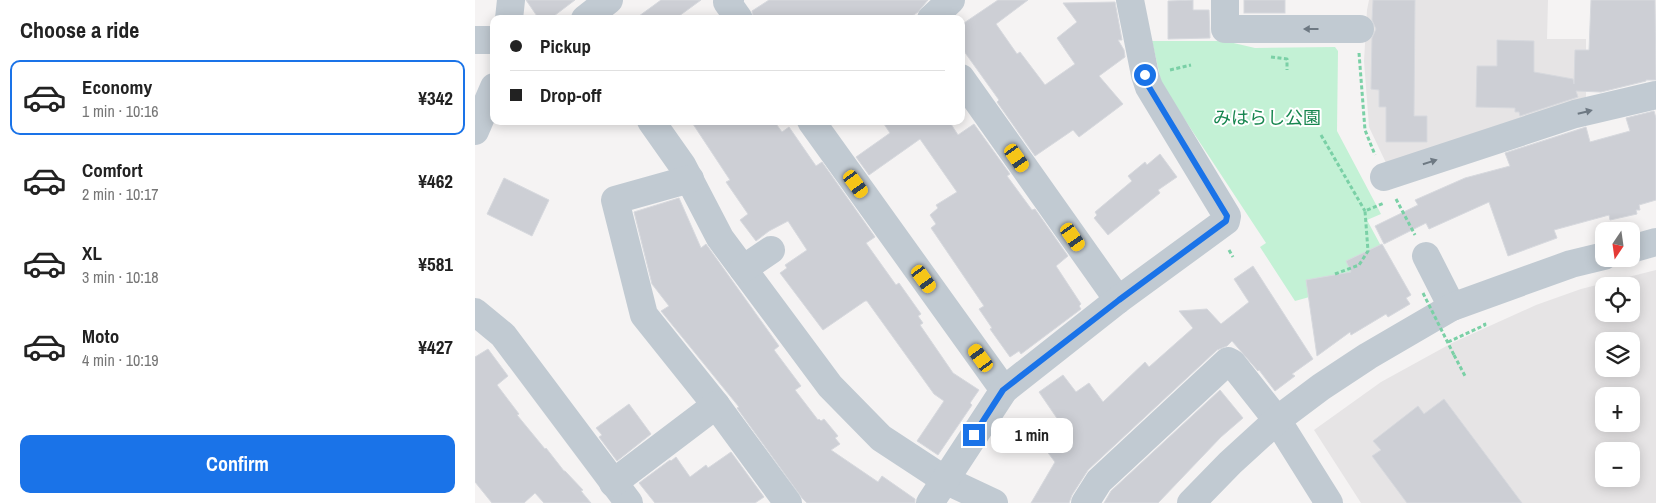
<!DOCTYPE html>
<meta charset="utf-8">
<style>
:root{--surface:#fff;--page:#f6f6f6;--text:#222;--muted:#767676;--line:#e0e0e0;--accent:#1a73e8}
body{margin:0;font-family:"Archivo Narrow","Noto Sans JP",sans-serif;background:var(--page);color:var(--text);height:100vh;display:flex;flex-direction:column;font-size:19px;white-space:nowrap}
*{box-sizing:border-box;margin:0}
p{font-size:16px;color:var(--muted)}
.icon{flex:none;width:28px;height:28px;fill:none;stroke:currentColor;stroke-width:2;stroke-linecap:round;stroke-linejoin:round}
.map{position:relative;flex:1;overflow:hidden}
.panel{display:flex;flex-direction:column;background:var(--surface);width:475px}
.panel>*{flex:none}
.hud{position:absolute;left:15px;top:15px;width:475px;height:110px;border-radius:10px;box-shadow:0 2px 12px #0003;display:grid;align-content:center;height:110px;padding:0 20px;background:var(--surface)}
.needle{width:32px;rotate:193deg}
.tools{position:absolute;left:1120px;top:222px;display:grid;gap:10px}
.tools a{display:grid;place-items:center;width:45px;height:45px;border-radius:10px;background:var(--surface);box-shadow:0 2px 12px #0003;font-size:25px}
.end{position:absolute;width:22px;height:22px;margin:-11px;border:6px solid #1a73e8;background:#fff;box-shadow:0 0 0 2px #fff}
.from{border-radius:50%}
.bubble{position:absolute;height:35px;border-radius:10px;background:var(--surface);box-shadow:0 2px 12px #0003;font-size:16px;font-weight:700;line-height:35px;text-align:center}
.car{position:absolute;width:15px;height:30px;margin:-15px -8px;border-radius:6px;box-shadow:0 0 4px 1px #0007;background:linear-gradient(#f5c518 24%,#345 0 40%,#f5c518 0 76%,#345 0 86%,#f5c518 0)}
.hud b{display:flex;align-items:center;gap:18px;height:48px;font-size:19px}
.hud b+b{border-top:1px solid var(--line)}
.hud i{width:12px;height:12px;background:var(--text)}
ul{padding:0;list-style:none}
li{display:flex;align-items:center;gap:15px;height:75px;margin:0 10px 8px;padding:0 10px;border:2px solid transparent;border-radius:10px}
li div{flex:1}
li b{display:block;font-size:19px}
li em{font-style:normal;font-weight:700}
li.selected{border-color:var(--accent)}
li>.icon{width:45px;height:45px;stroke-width:1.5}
h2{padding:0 20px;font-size:22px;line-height:60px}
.button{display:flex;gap:10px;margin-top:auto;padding:10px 20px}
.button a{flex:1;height:58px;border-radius:10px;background:var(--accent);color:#fff;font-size:20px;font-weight:700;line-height:58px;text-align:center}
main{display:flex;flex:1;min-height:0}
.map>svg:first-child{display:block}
.education{fill:#e6e4e5;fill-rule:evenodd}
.green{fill:#c3f1d5}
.building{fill:#cdcfd5;stroke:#d7d9de}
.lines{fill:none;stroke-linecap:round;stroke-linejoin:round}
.path{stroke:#7ad0a6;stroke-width:3;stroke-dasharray:4 2.5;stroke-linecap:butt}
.minor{stroke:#c1cad2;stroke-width:28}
.tertiary{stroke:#c1cad2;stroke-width:28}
.path-bridge{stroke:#7ad0a6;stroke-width:3;stroke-dasharray:4 2.5;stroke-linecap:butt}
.oneway{fill:#6e7983}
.route{stroke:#1a73e8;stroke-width:6}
.labels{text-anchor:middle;stroke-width:4;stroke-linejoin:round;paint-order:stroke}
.park-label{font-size:18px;fill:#17864f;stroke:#fff}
</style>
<main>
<section class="panel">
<h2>Choose a ride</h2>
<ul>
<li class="selected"><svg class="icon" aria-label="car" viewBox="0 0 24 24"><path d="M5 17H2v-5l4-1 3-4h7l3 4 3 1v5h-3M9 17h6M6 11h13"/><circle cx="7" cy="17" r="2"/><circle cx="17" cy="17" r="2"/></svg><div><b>Economy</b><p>1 min · 10:16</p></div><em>¥342</em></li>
<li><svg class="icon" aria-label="car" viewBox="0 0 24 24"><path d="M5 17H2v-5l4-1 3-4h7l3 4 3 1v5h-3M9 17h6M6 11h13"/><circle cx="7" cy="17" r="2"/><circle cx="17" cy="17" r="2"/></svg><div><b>Comfort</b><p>2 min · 10:17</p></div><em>¥462</em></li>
<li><svg class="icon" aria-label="car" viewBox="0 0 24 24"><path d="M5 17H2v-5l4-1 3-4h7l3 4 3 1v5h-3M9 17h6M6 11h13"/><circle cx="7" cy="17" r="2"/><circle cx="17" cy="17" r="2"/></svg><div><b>XL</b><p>3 min · 10:18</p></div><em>¥581</em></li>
<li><svg class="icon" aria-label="car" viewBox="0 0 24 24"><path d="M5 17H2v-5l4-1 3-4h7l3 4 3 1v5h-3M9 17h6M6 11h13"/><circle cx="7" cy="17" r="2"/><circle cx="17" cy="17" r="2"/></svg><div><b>Moto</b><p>4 min · 10:19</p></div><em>¥427</em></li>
</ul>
<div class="button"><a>Confirm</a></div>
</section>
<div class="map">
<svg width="1181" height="503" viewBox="0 0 1181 503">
<rect width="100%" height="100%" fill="#f5f3f3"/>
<!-- education -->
<g class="education">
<path d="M894,0H1073L1072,39H1111V102L912,165L894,127L889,61L892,10Z"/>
<path d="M1181,270V503H886L839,430L906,382L977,343L1061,305L1106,289ZM1129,286H1156V314H1129ZM1129,341H1156V369H1129ZM1129,396H1156V424H1129ZM1129,451H1156V479H1129Z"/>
</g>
<!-- green -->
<path class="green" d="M677,41H750L780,48L860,47L863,51L862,131L906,214L892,220L913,259L856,291L820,301L785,247L791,243L687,85Z"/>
<!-- building -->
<g class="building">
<path d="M51,0H100L75,19H64Z"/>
<path d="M186,0H226L200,19H160Z"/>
<path d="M294,0H453L443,12L433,19H279L277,11Z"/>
<path d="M523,0H553L521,24L542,54L545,52L570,85L600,64L582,38L602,22L588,3L640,2L647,40H643L649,50L650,57L624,76L648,104L604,137L598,130L560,156L522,102L524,100L486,47V25Z"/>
<path d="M718,0V10H734L735,38L693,39V1Z"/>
<rect x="769" y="0" width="41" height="13"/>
<path d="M898,0H940L939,116H952V142H911V107H904V90L896,89L897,38L901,29L897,20Z"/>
<path d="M1116,0H1180L1181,80H1171V81L1126,92L1101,91L1103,97L1045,116L1044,112H1040V108L1001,107L1002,66H1022V40L1059,41V72L1098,79L1099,84L1100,50H1114Z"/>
<path d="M1179,111L1181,118V200L1164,205L1165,210H1161L1162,214L1135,220L1134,215L1079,230L1082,238L1033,256L1014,202L954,229L951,223L909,244L900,226L943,205L940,200L990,178L1035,166L1030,153L1111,127L1115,142L1155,131L1151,118Z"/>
<path d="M216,121H299L307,132L314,127L341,166L347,162L400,237L391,243L421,285L424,283L446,314L443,316L448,323L445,325L478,373L504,390L495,403L497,405L463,455L442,441L469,401L459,394L392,301H390L348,330L305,273L312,268L310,265L332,250L313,221L294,231L281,241L265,220L273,214L251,182L255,180Z"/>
<path d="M407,121H474L483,135L499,124L535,174L532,176L557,210L560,209L593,256L581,266L606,304L604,306L606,309L546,354L544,351L535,357L515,329L517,328L504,309L509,306L456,228L461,224L455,215L463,208L461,205L482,192L445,139L394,175L381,157L415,133Z"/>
<path d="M685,154L702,177L683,190L685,193L633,235L619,218L622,215L620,212L657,181L653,176L670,162L672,165Z"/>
<path d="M29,178L74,200L57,236L12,214Z"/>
<path d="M204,198L226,248L231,244L304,346L299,350L326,386L320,390L343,420L344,419L346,421L349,419L363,436L360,438L365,444L356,450L403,482L407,476L440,499V503H332L327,498L262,408L264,407L186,311L194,306L177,284L159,212Z"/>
<path d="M907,244L936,295L931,298L935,304L913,317L911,314L876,335L875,332L842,356L831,280L876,272L871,261Z"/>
<path d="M778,266L838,359L817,374L820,376L800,391L784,370L783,371L757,341L752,346L742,350L613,470L597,495L594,503H556L580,462L568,446L590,430L564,392L588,375L601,392L614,383L628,402L670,362L674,367L718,328L704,311L732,309L746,324L774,302L759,279Z"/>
<path d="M13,349L33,376L22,385L44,414L42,415L70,449L71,448L89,471H90L108,490L106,491L116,503H69L60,493L49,503H17L0,482V357Z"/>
<path d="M745,390L768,418L746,437L683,503H629L636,491Z"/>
<path d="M969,399L1047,503H932L897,456L906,450L898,441L943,406L949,414Z"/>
<path d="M154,404L176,434L142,461L124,437L127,435L121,428Z"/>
<path d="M256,452L289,497L280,503H180L164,483L195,460L196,461L201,457L215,477L231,465L233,468Z"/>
</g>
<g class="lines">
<!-- path -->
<g class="path">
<path d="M884,53L890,130L900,155"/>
<path d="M796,57L812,59V70"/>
<path d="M695,70L716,65"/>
<path d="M846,135L890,211"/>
<path d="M921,199L940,235"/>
<path d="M754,250L758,257"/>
<path d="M860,274L884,265L893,251L890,211L909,203"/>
<path d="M973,342L1010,325L1009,321"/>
<path d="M979,355L990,376"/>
</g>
<!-- minor -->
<g class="minor">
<path d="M255,0L252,2L264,19"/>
<path d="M750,0V29H885"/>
<path d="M34,19L36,0"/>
<path d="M110,19L134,0"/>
<path d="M456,19L476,0"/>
<path d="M0,40H19"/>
<path d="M486,78L643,300"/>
<path d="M176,121L207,165L245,238L355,386L406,438L470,480L519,503"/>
<path d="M336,121L529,390"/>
<path d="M0,131L19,87"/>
<path d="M909,177L1100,114L1181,95"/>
<path d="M215,179L140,200L169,315L241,405L313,503"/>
<path d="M951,256L977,307"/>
<path d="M268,269L296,250"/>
<path d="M0,312L28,335L154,503"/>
<path d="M138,483L241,405"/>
<path d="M455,503L529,390L643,300L751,221L752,216L674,87L670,75L655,0"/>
<path d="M610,503L624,481L753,361L757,363L802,420L854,503"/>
</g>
<!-- tertiary -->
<g class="tertiary">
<path d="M1156,249L1181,242"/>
<path d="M716,503L755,463L802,420L846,387L893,356L977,307L1096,264L1129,256"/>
</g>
<!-- path-bridge -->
<path class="path-bridge" d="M948,293L979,355"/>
</g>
<!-- one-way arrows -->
<defs><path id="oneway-solid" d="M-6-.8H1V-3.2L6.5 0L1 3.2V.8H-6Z" transform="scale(1.25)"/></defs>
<g class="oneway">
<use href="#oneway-solid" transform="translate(836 29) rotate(-180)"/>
<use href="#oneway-solid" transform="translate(1110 112) rotate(-14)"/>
<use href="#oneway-solid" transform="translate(955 162) rotate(-18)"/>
</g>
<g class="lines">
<!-- route -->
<path class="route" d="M499,435L528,390L644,300L751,221L752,216L674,87L670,75"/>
</g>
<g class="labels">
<!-- park labels -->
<g class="park-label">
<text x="792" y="124">みはらし公園</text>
</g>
</g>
</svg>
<div class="tools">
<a><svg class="needle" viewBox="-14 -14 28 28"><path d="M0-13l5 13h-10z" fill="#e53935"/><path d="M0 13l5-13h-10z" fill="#767676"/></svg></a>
<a><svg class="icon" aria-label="locate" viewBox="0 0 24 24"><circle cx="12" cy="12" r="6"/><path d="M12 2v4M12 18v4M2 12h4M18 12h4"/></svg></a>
<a><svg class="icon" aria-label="layers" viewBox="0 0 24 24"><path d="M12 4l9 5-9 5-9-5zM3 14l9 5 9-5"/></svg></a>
<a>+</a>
<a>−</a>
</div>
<i class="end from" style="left:670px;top:75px"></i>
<i class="end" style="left:499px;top:435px"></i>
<div class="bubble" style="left:516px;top:418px;width:82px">1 min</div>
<i class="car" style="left:542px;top:158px;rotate:145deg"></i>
<i class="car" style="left:381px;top:184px;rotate:144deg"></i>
<i class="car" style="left:598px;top:237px;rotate:145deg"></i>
<i class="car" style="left:449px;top:279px;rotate:144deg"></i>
<i class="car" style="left:506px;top:358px;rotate:324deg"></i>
<div class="hud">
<b><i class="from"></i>Pickup</b>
<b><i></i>Drop-off</b>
</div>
</div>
</main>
